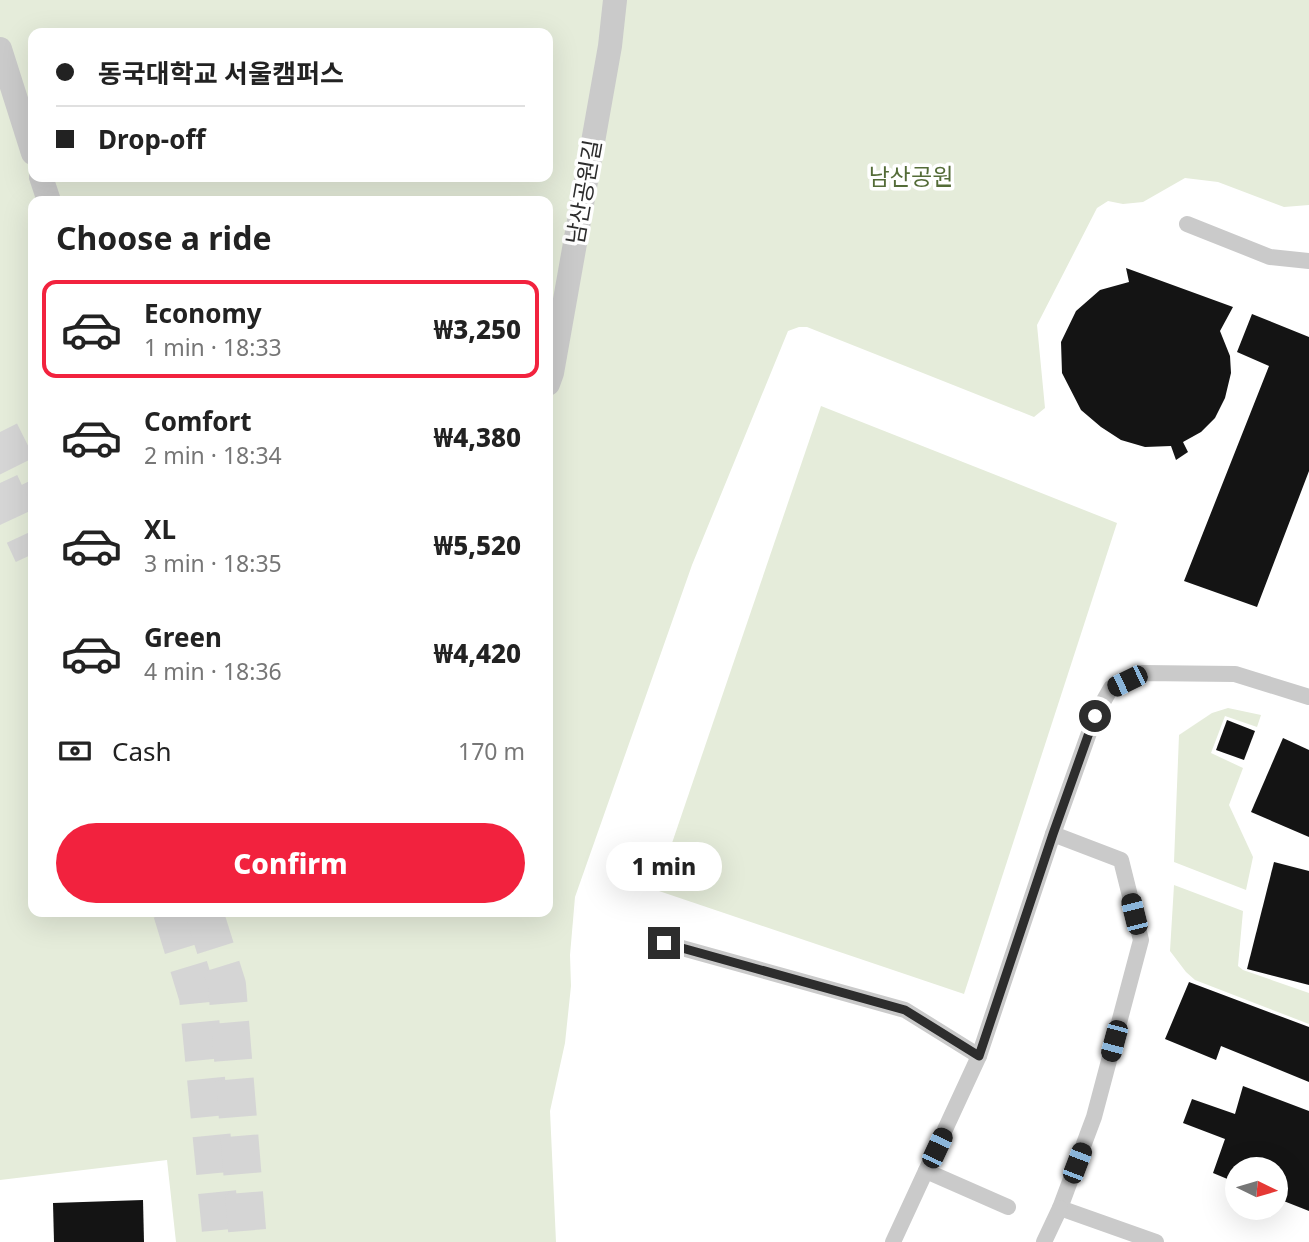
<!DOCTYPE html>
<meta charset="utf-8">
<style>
:root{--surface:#fff;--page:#f2f2f2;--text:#222;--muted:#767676;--line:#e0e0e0;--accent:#f2223e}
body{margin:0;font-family:"Noto Sans","Noto Sans KR",sans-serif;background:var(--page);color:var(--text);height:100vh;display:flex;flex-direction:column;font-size:26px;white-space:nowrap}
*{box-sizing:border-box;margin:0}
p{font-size:23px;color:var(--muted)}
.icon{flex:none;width:38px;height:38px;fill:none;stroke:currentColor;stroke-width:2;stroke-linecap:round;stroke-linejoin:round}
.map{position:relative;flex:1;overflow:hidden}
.details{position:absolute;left:28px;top:196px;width:525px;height:721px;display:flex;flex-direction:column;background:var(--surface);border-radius:14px;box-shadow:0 7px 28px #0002}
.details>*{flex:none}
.hud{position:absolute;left:28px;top:28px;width:525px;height:154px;border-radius:14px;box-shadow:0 7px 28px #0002;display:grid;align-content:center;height:154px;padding:0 28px;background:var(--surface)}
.needle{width:46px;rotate:95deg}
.tools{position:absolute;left:1225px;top:1157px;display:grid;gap:14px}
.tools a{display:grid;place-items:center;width:63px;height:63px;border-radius:50%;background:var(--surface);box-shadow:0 7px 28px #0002;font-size:35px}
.end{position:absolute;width:32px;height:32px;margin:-16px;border:9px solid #2d2d2d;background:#fff;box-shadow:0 0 0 4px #fff}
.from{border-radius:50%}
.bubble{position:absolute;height:49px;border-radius:24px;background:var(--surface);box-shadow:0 7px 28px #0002;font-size:23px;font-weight:800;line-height:49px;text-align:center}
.car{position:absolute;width:21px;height:42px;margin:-21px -10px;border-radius:9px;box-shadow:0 0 5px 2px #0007;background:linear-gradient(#222 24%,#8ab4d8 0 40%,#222 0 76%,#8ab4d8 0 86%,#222 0)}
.hud b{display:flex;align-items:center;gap:24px;height:66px;font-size:26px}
.hud b+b{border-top:2px solid var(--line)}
.hud i{width:18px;height:18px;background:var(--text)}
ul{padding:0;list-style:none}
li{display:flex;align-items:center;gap:21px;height:98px;margin:0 14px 10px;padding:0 14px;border:4px solid transparent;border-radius:14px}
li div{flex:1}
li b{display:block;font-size:26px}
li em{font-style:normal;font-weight:800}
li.current{border-color:var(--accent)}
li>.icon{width:63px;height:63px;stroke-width:1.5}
h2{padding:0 28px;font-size:32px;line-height:84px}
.pay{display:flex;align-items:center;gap:18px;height:77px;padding:0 28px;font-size:26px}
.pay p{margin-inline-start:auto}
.primary-button{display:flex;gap:14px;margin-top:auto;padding:14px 28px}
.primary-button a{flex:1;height:80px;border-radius:42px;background:var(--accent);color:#fff;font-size:28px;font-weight:800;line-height:80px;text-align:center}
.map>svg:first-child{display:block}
.green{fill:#e5ecda;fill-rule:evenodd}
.building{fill:#141414}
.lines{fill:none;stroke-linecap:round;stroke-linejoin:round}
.secondary-tunnel{stroke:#d5d5d5;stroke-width:38;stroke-dasharray:38 19;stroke-linecap:butt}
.service{stroke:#cacaca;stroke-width:16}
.pedestrian{stroke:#cacaca;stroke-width:24}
.route{stroke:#2d2d2d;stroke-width:9}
.labels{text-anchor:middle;stroke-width:7;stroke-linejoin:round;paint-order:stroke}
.park-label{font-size:23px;fill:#546c38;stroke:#fff}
.street-label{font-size:23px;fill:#2d2d2d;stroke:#fff}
</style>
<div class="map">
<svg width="1309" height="1242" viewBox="0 0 1309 1242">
<rect width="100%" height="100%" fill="#fff"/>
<!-- green -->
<g class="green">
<path d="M0,0H1309V205L1284,207L1218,182L1185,178L1143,202L1123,204L1108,201L1097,208L1037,325L1045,408L1034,417L807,327H799L788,331L692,565L575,897L570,955L571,986L565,1043L550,1111L556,1242H176L167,1160L0,1180ZM33,33H548V177H33ZM33,201H548V912H33Z"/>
<path d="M821,406L1117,523L964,994L656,890Z"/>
<path d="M1228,708L1261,715L1257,727L1225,716L1211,753L1243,768L1229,805L1253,857L1246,890L1174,862L1179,735L1212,713Z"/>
<path d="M1174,885L1243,911L1238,966L1243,970L1309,993V1024L1195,980L1186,972L1170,951Z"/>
</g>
<!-- building -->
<g class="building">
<path d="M1126,268L1233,307L1220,331L1230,356L1231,373L1225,398L1215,418L1201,432L1183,442L1188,452L1176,460L1171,446L1145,447L1121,440L1101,427L1081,410L1062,373L1061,342L1076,311L1100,290L1129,282Z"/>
<path d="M1252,314L1309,337V471L1257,607L1184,581L1269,366L1237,352Z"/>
<path d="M1227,720L1255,731L1244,760L1216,750Z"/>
<path d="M1283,738L1309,750V837L1251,812Z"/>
<path d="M1274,862L1309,871V985L1247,969Z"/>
<path d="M1189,982L1309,1027V1082L1221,1046L1216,1060L1165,1039Z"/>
<path d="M1243,1086L1309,1111V1211L1276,1198V1169H1237V1183L1213,1173L1225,1139L1183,1123L1192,1099L1235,1114Z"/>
<path d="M143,1200L144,1242H54L53,1203Z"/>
</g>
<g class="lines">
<!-- secondary-tunnel -->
<g class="secondary-tunnel">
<path d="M0,432L33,498"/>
<path d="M0,483L33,554"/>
<path d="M172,912L198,997L222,1242"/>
<path d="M204,912L227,985L248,1242"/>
</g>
<!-- service -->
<g class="service">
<path d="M1187,224L1270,257L1309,261"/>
<path d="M1053,834L1121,860L1141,940L1094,1117L1060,1208L1156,1242"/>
<path d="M664,943L905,1010L979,1056"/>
<path d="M926,1171L1008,1207"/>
<path d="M893,1242L979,1056L1053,834L1095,716L1111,688L1142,673L1235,674L1309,697"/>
<path d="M1044,1242L1060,1208"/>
</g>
<!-- pedestrian -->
<g class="pedestrian">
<path d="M0,49L33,153"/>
<path d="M41,177L49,201"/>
<path d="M548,384L552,373L610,46L615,0"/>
</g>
</g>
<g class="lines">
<!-- route -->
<path class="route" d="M664,943L905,1010L979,1056L1053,834L1095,716"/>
</g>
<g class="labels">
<!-- park labels -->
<g class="park-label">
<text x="911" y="185">남산공원</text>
</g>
<!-- street labels -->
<g class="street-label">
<text transform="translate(584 192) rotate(-80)" y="8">남산공원길</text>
</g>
</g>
</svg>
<div class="tools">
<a><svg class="needle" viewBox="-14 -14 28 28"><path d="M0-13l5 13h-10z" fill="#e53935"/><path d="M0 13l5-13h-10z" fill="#767676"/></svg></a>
</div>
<i class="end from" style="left:1095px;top:716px"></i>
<i class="end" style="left:664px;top:943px"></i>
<div class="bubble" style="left:606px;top:842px;width:116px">1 min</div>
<i class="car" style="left:1127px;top:681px;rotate:244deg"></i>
<i class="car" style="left:1134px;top:914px;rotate:346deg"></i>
<i class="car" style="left:1114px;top:1041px;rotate:195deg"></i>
<i class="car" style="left:937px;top:1148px;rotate:25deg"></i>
<i class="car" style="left:1077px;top:1163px;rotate:21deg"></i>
<div class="hud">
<b><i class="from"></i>동국대학교 서울캠퍼스</b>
<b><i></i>Drop-off</b>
</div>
<section class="details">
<h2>Choose a ride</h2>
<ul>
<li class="current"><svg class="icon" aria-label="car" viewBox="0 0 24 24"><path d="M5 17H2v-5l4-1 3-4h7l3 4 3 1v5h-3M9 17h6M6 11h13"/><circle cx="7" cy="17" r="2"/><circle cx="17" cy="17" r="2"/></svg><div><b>Economy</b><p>1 min · 18:33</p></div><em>₩3,250</em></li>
<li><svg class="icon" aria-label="car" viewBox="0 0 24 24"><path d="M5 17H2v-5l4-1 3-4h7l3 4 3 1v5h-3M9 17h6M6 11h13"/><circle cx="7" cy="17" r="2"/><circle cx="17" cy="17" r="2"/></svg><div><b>Comfort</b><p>2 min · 18:34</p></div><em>₩4,380</em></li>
<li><svg class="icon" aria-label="car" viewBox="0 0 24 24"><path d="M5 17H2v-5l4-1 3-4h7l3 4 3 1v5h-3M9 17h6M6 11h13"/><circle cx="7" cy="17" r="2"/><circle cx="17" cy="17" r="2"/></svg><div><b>XL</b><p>3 min · 18:35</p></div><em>₩5,520</em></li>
<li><svg class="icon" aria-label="car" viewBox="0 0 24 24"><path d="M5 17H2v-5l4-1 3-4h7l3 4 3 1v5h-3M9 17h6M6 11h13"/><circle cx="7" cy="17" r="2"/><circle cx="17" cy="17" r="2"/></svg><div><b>Green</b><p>4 min · 18:36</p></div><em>₩4,420</em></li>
</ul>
<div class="pay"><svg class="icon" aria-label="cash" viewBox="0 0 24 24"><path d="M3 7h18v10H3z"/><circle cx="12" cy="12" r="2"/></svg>Cash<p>170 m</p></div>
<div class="primary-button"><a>Confirm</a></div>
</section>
</div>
